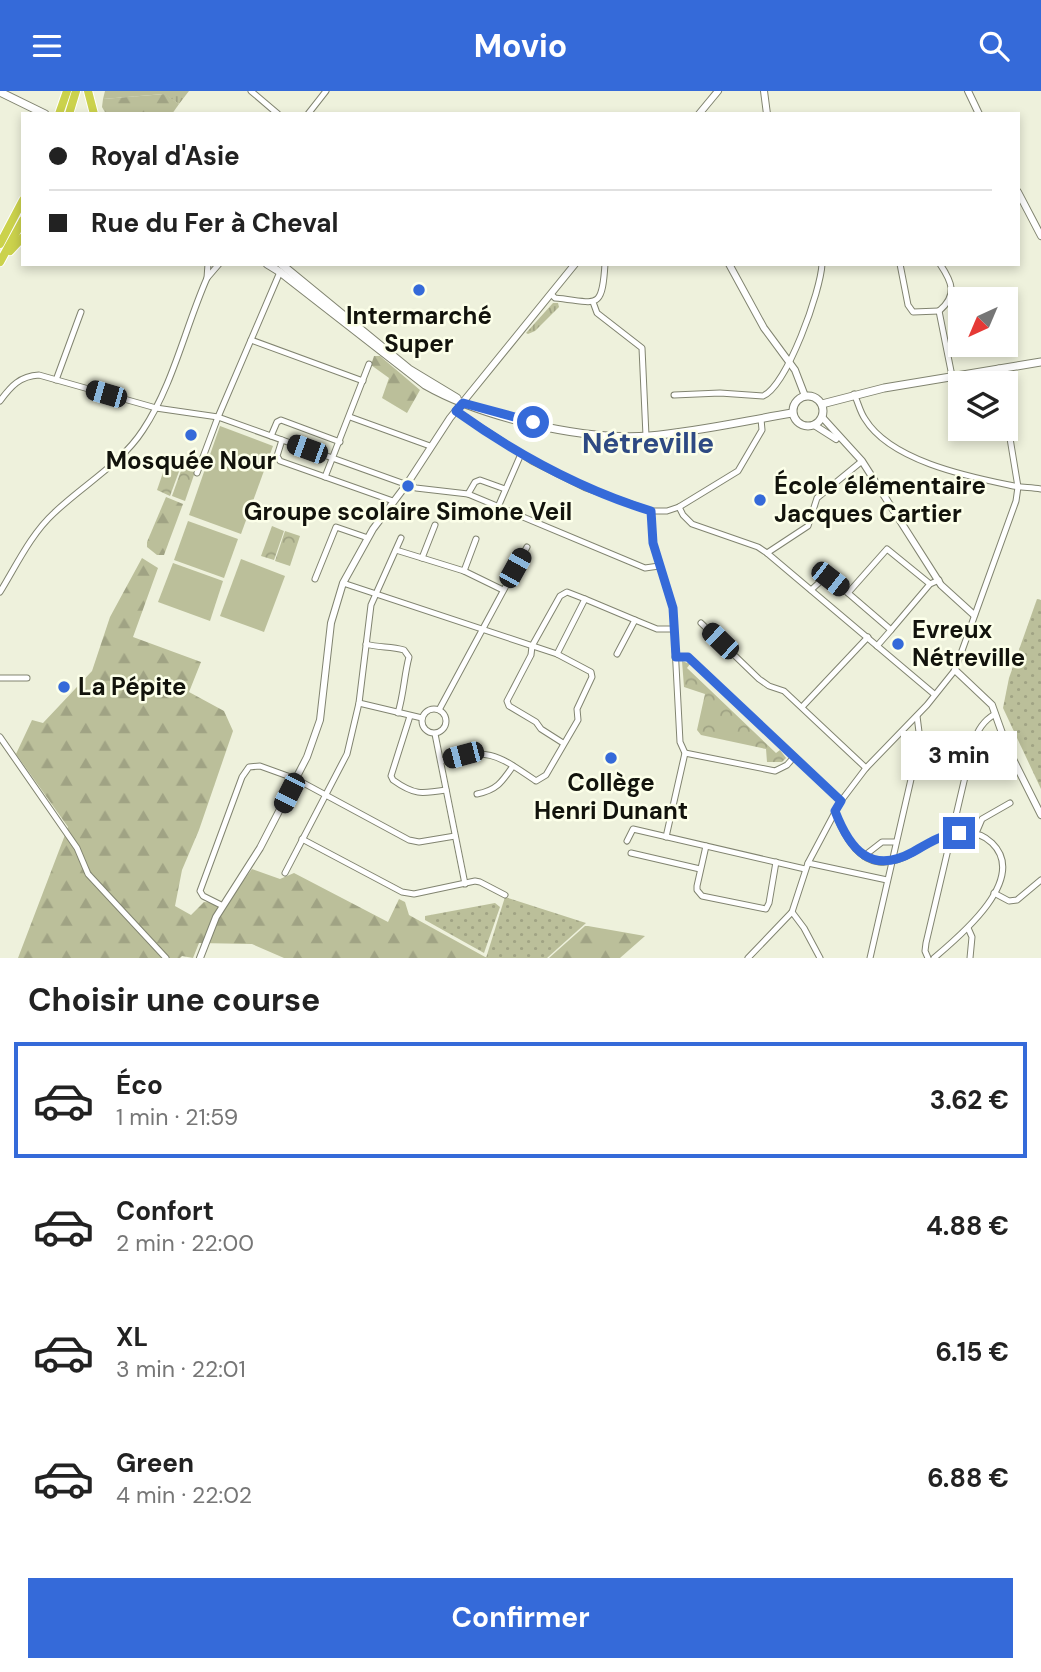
<!DOCTYPE html>
<html lang="fr">
<meta charset="utf-8">
<style>
:root{--surface:#fff;--page:#f6f6f6;--text:#222;--muted:#767676;--line:#e0e0e0;--accent:#356ad9}
body{margin:0;font-family:"DM Sans",sans-serif;background:var(--page);color:var(--text);height:100vh;display:flex;flex-direction:column;font-size:26px;white-space:nowrap}
*{box-sizing:border-box;margin:0}
p{font-size:23px;color:var(--muted)}
.icon{flex:none;width:38px;height:38px;fill:none;stroke:currentColor;stroke-width:2;stroke-linecap:round;stroke-linejoin:round}
.map{position:relative;height:867px;overflow:hidden}
.side{display:flex;flex-direction:column;background:var(--surface);flex:1}
.side>*{flex:none}
.hud{position:absolute;left:21px;top:21px;width:999px;height:154px;border-radius:0px;box-shadow:0 4px 10px #0003;display:grid;align-content:center;height:154px;padding:0 28px;background:var(--surface)}
.needle{width:46px;rotate:224deg}
.controls{position:absolute;left:948px;top:196px;display:grid;gap:14px}
.controls a{display:grid;place-items:center;width:70px;height:70px;border-radius:0px;background:var(--surface);box-shadow:0 4px 10px #0003;font-size:35px}
.end{position:absolute;width:32px;height:32px;margin:-16px;border:9px solid #356ad9;background:#fff;box-shadow:0 0 0 4px #fff}
.from{border-radius:50%}
.bubble{position:absolute;height:49px;border-radius:0px;background:var(--surface);box-shadow:0 4px 10px #0003;font-size:23px;font-weight:700;line-height:49px;text-align:center}
.car{position:absolute;width:21px;height:42px;margin:-21px -10px;border-radius:9px;box-shadow:0 0 5px 2px #0007;background:linear-gradient(#222 24%,#8ab4d8 0 40%,#222 0 76%,#8ab4d8 0 86%,#222 0)}
.hud b{display:flex;align-items:center;gap:24px;height:66px;font-size:26px}
.hud b+b{border-top:2px solid var(--line)}
.hud i{width:18px;height:18px;background:var(--text)}
ul{padding:0;list-style:none}
li{display:flex;align-items:center;gap:21px;height:116px;margin:0 14px 10px;padding:0 14px;border:4px solid transparent;border-radius:0px}
li div{flex:1}
li b{display:block;font-size:26px}
li em{font-style:normal;font-weight:700}
li.on{border-color:var(--accent)}
li>.icon{width:63px;height:63px;stroke-width:1.5}
h2{padding:0 28px;font-size:32px;line-height:84px}
.action{display:flex;gap:14px;margin-top:auto;padding:14px 28px}
.action a{flex:1;height:80px;border-radius:0px;background:var(--accent);color:#fff;font-size:28px;font-weight:700;line-height:80px;text-align:center}
header{display:flex;justify-content:space-between;align-items:center;height:91px;padding:0 28px;background:var(--accent);color:#fff;font-size:32px;font-weight:700}
.map>svg:first-child{display:block}
.grass{fill:url(#grass-tufts)}
.forest{fill:url(#forest-firs)}
.park{fill:url(#park-crowns)}
.garden{fill:url(#garden-dots)}
.pitch{fill:#bbbf9a}
.lines{fill:none;stroke-linecap:round;stroke-linejoin:round}
.minor-casing{stroke:#818470;stroke-width:7}
.tertiary-casing{stroke:#818470;stroke-width:8}
.secondary-casing{stroke:#818470;stroke-width:9}
.trunk-casing{stroke:#fff;stroke-width:10}
.minor{stroke:#fff;stroke-width:5}
.tertiary{stroke:#fff;stroke-width:6}
.secondary{stroke:#fff;stroke-width:7}
.trunk{stroke:#cbd24c;stroke-width:8}
.route{stroke:#356ad9;stroke-width:9}
.poi-dot{fill:#356ad9;stroke:#fcffe9;stroke-width:2.5}
.labels{text-anchor:middle;stroke-width:5;stroke-linejoin:round;paint-order:stroke}
.poi-label{font-size:24px;font-weight:bold;fill:#12130c;stroke:#fcffe9}
.quarter-label{font-size:28px;font-weight:bold;fill:#2e4a83;stroke:#fcffe9}
</style>
<header><svg class="icon" aria-label="menu" viewBox="0 0 24 24"><path d="M4 6h16M4 12h16M4 18h16"/></svg>Movio<svg class="icon" aria-label="search" viewBox="0 0 24 24"><circle cx="10" cy="10" r="6"/><path d="M15 15l6 6"/></svg></header>
<div class="map">
<svg width="1041" height="867" viewBox="0 0 1041 867">
<defs>
<pattern id="grass-tufts" width="24" height="20" patternUnits="userSpaceOnUse" patternTransform="scale(1.75)"><rect width="24" height="20" fill="#bbbf9a"/><path d="M3 7l-1-3M5 7V3M7 7l1-3M15 17l-1-3M17 17v-4M19 17l1-3" fill="none" stroke="#a0a384"/></pattern>
<pattern id="forest-firs" width="22" height="20" patternUnits="userSpaceOnUse" patternTransform="scale(1.75)"><rect width="22" height="20" fill="#bbbf9a"/><path d="M5 1l3.5 6h-7zM16 11l3.5 6h-7z" fill="#a0a384"/></pattern>
<pattern id="park-crowns" width="20" height="18" patternUnits="userSpaceOnUse" patternTransform="scale(1.75)"><rect width="20" height="18" fill="#bbbf9a"/><path d="M2 6a3 3 0 1 1 6 0M12 15a3 3 0 1 1 6 0" fill="none" stroke="#a0a384"/></pattern>
<pattern id="garden-dots" width="8" height="8" patternUnits="userSpaceOnUse" patternTransform="scale(1.75)"><rect width="8" height="8" fill="#bbbf9a"/><path d="M2 2h.1M6 6h.1" fill="none" stroke="#a0a384" stroke-width="1.8" stroke-linecap="round"/></pattern>
</defs>
<rect width="100%" height="100%" fill="#eef1dc"/>
<!-- grass -->
<g class="grass">
<path d="M105,0H189L179,13L164,3L103,8Z"/>
<path d="M553,212H558L559,216L535,240L528,243L526,242Z"/>
</g>
<!-- forest -->
<g class="forest">
<path d="M165,3L179,13L172,23H106L102,16L103,8Z"/>
<path d="M374,265H380L420,299L407,322L382,307L389,287L371,274Z"/>
<path d="M166,406L183,413L164,464H157L147,456V451Z"/>
<path d="M142,467L158,477L133,546L201,571L189,601L224,620L233,640L199,739L182,779L175,815L191,824L204,811L218,812L224,816L252,778L280,788L294,782L388,831L399,808L405,811L409,824L487,867H284L252,853L199,852L193,867L182,865L180,867H18L68,736L16,663L32,629L43,632L92,580L110,526Z"/>
<path d="M585,835H588L645,845L620,867H549Z"/>
</g>
<!-- park -->
<g class="park">
<path d="M167,370L181,375L170,405L157,399Z"/>
<path d="M182,377L195,381L185,410L172,405Z"/>
<path d="M272,435L284,440L274,469L261,465Z"/>
<path d="M285,440L300,445L290,475L275,470Z"/>
<path d="M682,570L690,573L687,577L776,662L780,659L786,667L782,671H767L766,658L701,644L697,639L705,603L684,596Z"/>
</g>
<!-- garden -->
<g class="garden">
<path d="M1037,508L1041,509V698L1003,617L1009,587Z"/>
<path d="M505,806L586,832L547,867H486Z"/>
<path d="M495,812L500,816L484,862L425,829V825Z"/>
</g>
<!-- pitch -->
<g class="pitch">
<path d="M220,335L273,355L241,443L189,424Z"/>
<path d="M188,430L238,448L224,487L174,469Z"/>
<path d="M241,468L285,485L264,541L220,525Z"/>
<path d="M173,472L223,490L210,530L158,511Z"/>
</g>
<g class="lines">
<defs>
<g id="minor">
<path d="M251,0L278,23"/>
<path d="M308,23L326,0"/>
<path d="M900,173L908,214L913,221L939,220"/>
<path d="M207,187L208,173"/>
<path d="M551,203L555,207C597,211 602,221 605,173"/>
<path d="M593,211L597,222L642,257L646,345"/>
<path d="M939,220L952,285"/>
<path d="M939,220C958,204 952,191 940,173"/>
<path d="M251,249L363,290"/>
<path d="M999,277L1001,292"/>
<path d="M56,289L81,221"/>
<path d="M854,303C858,311 860,321 865,328C890,369 965,385 1009,394C1020,397 1030,396 1041,398"/>
<path d="M674,304L720,302L763,305C787,295 821,199 822,173"/>
<path d="M0,310C11,295 20,285 39,284L156,317L218,326L416,397L468,403L645,477L659,475"/>
<path d="M456,320L532,370L586,397L651,420H667L679,416L738,380L762,339L761,328"/>
<path d="M350,326L430,355"/>
<path d="M271,345L277,331L281,329L340,351"/>
<path d="M282,349L277,365L280,370L393,410"/>
<path d="M197,382L218,326L280,181"/>
<path d="M325,386L369,273"/>
<path d="M468,403L475,391L480,389L505,398"/>
<path d="M498,416L521,363"/>
<path d="M679,416L683,424L692,433L758,456L767,462L934,603"/>
<path d="M651,420L653,452L673,517L680,651L685,662L666,746"/>
<path d="M396,459L422,467L435,434"/>
<path d="M767,462L808,435L817,407L862,370"/>
<path d="M422,467L464,480L476,448"/>
<path d="M464,480L503,499"/>
<path d="M315,488L336,436L368,447"/>
<path d="M343,492L557,563L591,581L592,586L577,618L578,629L546,684L536,690C495,662 489,657 441,670"/>
<path d="M930,493L891,539L848,502L887,458L930,493L939,489"/>
<path d="M811,499L822,489L830,488L848,502"/>
<path d="M0,501C16,475 31,443 54,422C83,394 121,373 143,339C173,294 185,237 207,187L219,173"/>
<path d="M585,508L635,529L617,563"/>
<path d="M635,529L657,538H674"/>
<path d="M701,532L759,588L769,595L784,600L866,677"/>
<path d="M366,553C379,557 390,555 404,559L409,566C404,585 404,602 398,622"/>
<path d="M877,555L891,539"/>
<path d="M557,563L585,508L567,501L560,505L532,555L531,564L507,610L509,615L536,631L541,638L563,652"/>
<path d="M675,566H688L841,710"/>
<path d="M0,587H27"/>
<path d="M359,612L422,627"/>
<path d="M802,616L868,546"/>
<circle cx="434" cy="630" r="12"/>
<path d="M439,619L527,456"/>
<path d="M410,625L391,685L393,689C414,704 421,703 446,699"/>
<path d="M435,643L465,793"/>
<path d="M0,646L77,757L88,783L166,867"/>
<path d="M685,662L775,680L787,674L794,666"/>
<path d="M477,703C497,699 502,691 513,675"/>
<path d="M835,721C842,740 855,768 879,771C907,774 927,747 953,742C967,740 982,742 992,752C1029,788 960,845 934,867"/>
<path d="M976,742L982,728L1010,712"/>
<path d="M302,748L402,801L414,803L475,790L480,791L505,804"/>
<path d="M627,750L633,738L805,778"/>
<path d="M706,755L697,795V799L702,805L766,818L769,812L776,771"/>
<path d="M631,762L700,778"/>
<path d="M864,765L882,751H896"/>
<path d="M808,772L887,789"/>
<path d="M285,782L347,663L359,612L371,514L401,447"/>
<path d="M994,802L1009,810L1017,809L1041,789"/>
<path d="M223,815L203,805L200,800L242,686L249,676L260,675L296,688L409,749L419,751L455,745"/>
<path d="M792,821L804,837L820,867"/>
<path d="M968,837L972,846L970,867"/>
<path d="M748,867L792,821L808,772L841,710L866,677L927,614L955,579L1016,410L1018,396L1006,323"/>
<path d="M870,867L920,649L917,625"/>
<path d="M928,867L925,860L926,852L973,652C978,639 983,630 995,623"/>
</g>
<g id="tertiary">
<path d="M764,0L767,23"/>
<path d="M968,0L979,23"/>
<path d="M699,23L718,0"/>
<path d="M1018,101L1041,145"/>
<path d="M729,173L764,237L795,279L805,305"/>
<path d="M822,326L862,370L941,494L974,524"/>
<path d="M814,334L836,348"/>
<path d="M955,579L992,614L1007,656L1041,724"/>
<path d="M200,867L216,826L260,757L307,666L320,629L331,532L343,492L373,438L407,393L450,327L575,173"/>
</g>
<g id="secondary">
<path d="M0,1L45,23"/>
<path d="M267,173L280,181L425,294C481,326 583,350 649,345C697,341 744,330 792,322"/>
<path d="M281,173L409,278L457,307"/>
<circle cx="808" cy="320" r="15"/>
<path d="M822,313L884,297L1041,271"/>
</g>
<g id="trunk">
<path d="M88,0L94,23"/>
<path d="M59,23L67,0"/>
<path d="M69,23L76,0"/>
<path d="M0,153L23,109"/>
<path d="M10,160L23,146"/>
<path d="M0,171L23,129"/>
</g>
</defs>
<!-- minor casing -->
<use href="#minor" class="minor-casing"/>
<!-- tertiary casing -->
<use href="#tertiary" class="tertiary-casing"/>
<!-- secondary casing -->
<use href="#secondary" class="secondary-casing"/>
<!-- trunk casing -->
<use href="#trunk" class="trunk-casing"/>
<!-- minor -->
<use href="#minor" class="minor"/>
<!-- tertiary -->
<use href="#tertiary" class="tertiary"/>
<!-- secondary -->
<use href="#secondary" class="secondary"/>
<!-- trunk -->
<use href="#trunk" class="trunk"/>
</g>
<g class="lines">
<!-- route -->
<path class="route" d="M533,331L463,312L456,320C516,363 580,398 651,420L653,452L673,517L676,566H688L841,710L835,720C850,759 871,784 913,761C927,753 942,743 959,742"/>
</g>
<!-- markers -->
<g class="poi-dot">
<circle cx="419" cy="199" r="7"/>
<circle cx="191" cy="344" r="7"/>
<circle cx="408" cy="395" r="7"/>
<circle cx="760" cy="409" r="7"/>
<circle cx="898" cy="553" r="7"/>
<circle cx="64" cy="596" r="7"/>
<circle cx="611" cy="667" r="7"/>
</g>
<g class="labels">
<!-- poi labels -->
<g class="poi-label">
<text x="419" y="233">Intermarché<tspan x="419" dy="28">Super</tspan></text>
<text x="191" y="378">Mosquée Nour</text>
<text x="774" y="403" text-anchor="start">École élémentaire<tspan x="774" dy="28">Jacques Cartier</tspan></text>
<text x="408" y="429">Groupe scolaire Simone Veil</text>
<text x="912" y="547" text-anchor="start">Evreux<tspan x="912" dy="28">Nétreville</tspan></text>
<text x="78" y="604" text-anchor="start">La Pépite</text>
<text x="611" y="700">Collège<tspan x="611" dy="28">Henri Dunant</tspan></text>
</g>
<!-- quarter labels -->
<g class="quarter-label">
<text x="648" y="362">Nétreville</text>
</g>
</g>
</svg>
<div class="controls">
<a><svg class="needle" viewBox="-14 -14 28 28"><path d="M0-13l5 13h-10z" fill="#e53935"/><path d="M0 13l5-13h-10z" fill="#767676"/></svg></a>
<a><svg class="icon" aria-label="layers" viewBox="0 0 24 24"><path d="M12 4l9 5-9 5-9-5zM3 14l9 5 9-5"/></svg></a>
</div>
<i class="end from" style="left:533px;top:331px"></i>
<i class="end" style="left:959px;top:742px"></i>
<div class="bubble" style="left:901px;top:640px;width:116px">3 min</div>
<i class="car" style="left:106px;top:303px;rotate:286deg"></i>
<i class="car" style="left:307px;top:358px;rotate:290deg"></i>
<i class="car" style="left:515px;top:477px;rotate:29deg"></i>
<i class="car" style="left:830px;top:488px;rotate:128deg"></i>
<i class="car" style="left:720px;top:550px;rotate:314deg"></i>
<i class="car" style="left:463px;top:664px;rotate:255deg"></i>
<i class="car" style="left:289px;top:702px;rotate:207deg"></i>
<div class="hud">
<b><i class="from"></i>Royal d'Asie</b>
<b><i></i>Rue du Fer à Cheval</b>
</div>
</div>
<section class="side">
<h2>Choisir une course</h2>
<ul>
<li class="on"><svg class="icon" aria-label="car" viewBox="0 0 24 24"><path d="M5 17H2v-5l4-1 3-4h7l3 4 3 1v5h-3M9 17h6M6 11h13"/><circle cx="7" cy="17" r="2"/><circle cx="17" cy="17" r="2"/></svg><div><b>Éco</b><p>1 min · 21:59</p></div><em>3.62 €</em></li>
<li><svg class="icon" aria-label="car" viewBox="0 0 24 24"><path d="M5 17H2v-5l4-1 3-4h7l3 4 3 1v5h-3M9 17h6M6 11h13"/><circle cx="7" cy="17" r="2"/><circle cx="17" cy="17" r="2"/></svg><div><b>Confort</b><p>2 min · 22:00</p></div><em>4.88 €</em></li>
<li><svg class="icon" aria-label="car" viewBox="0 0 24 24"><path d="M5 17H2v-5l4-1 3-4h7l3 4 3 1v5h-3M9 17h6M6 11h13"/><circle cx="7" cy="17" r="2"/><circle cx="17" cy="17" r="2"/></svg><div><b>XL</b><p>3 min · 22:01</p></div><em>6.15 €</em></li>
<li><svg class="icon" aria-label="car" viewBox="0 0 24 24"><path d="M5 17H2v-5l4-1 3-4h7l3 4 3 1v5h-3M9 17h6M6 11h13"/><circle cx="7" cy="17" r="2"/><circle cx="17" cy="17" r="2"/></svg><div><b>Green</b><p>4 min · 22:02</p></div><em>6.88 €</em></li>
</ul>
<div class="action"><a>Confirmer</a></div>
</section>
